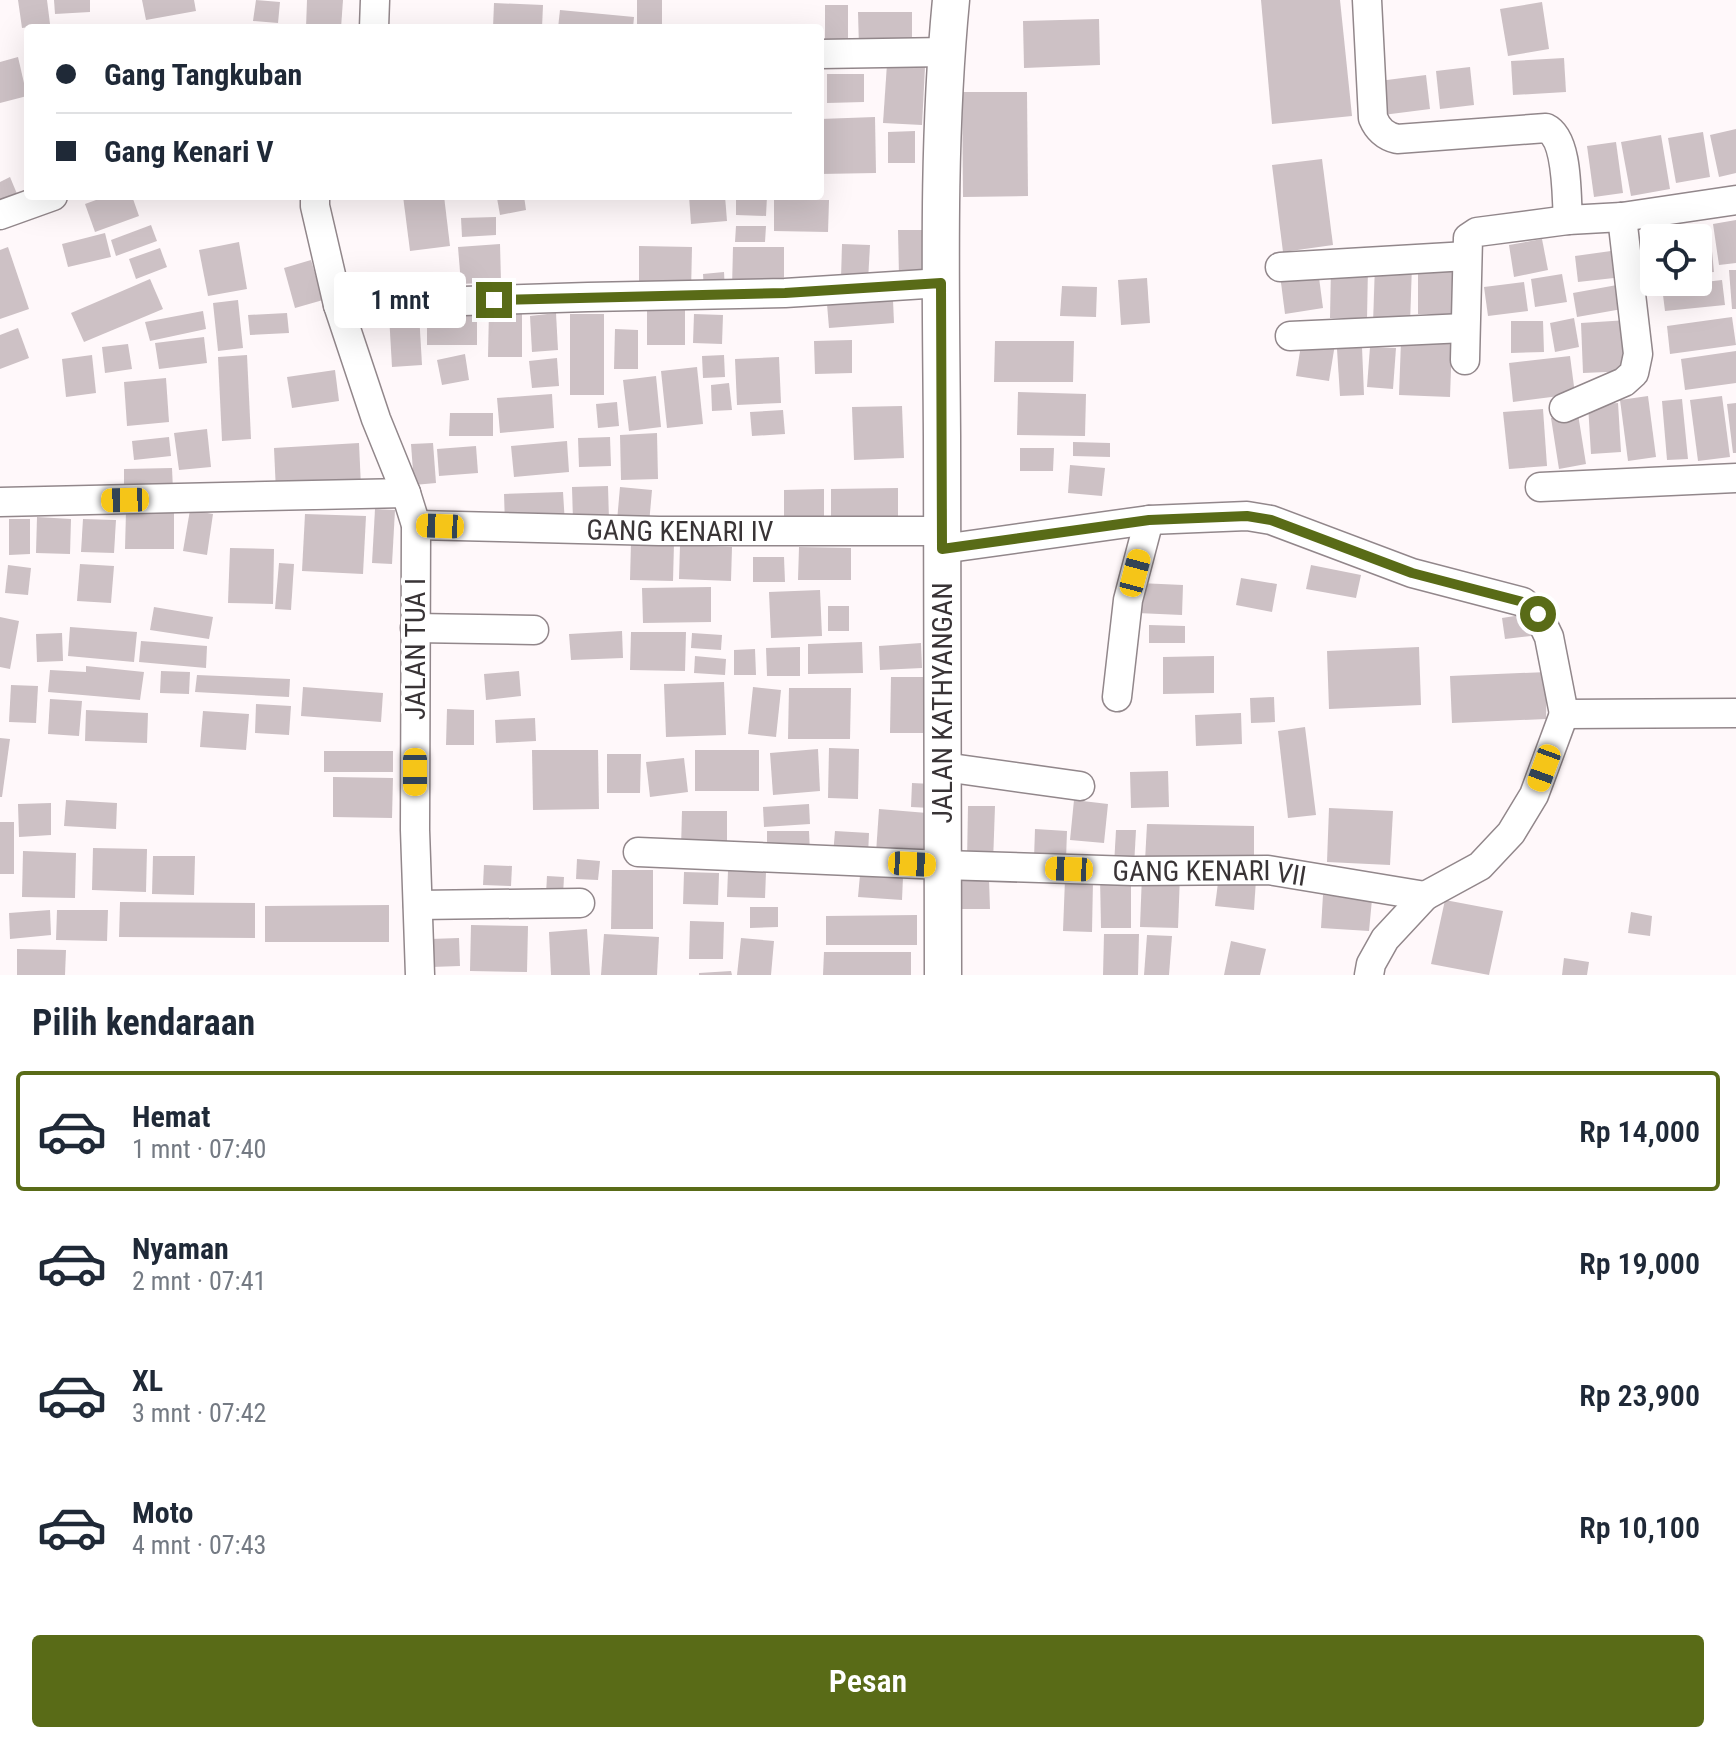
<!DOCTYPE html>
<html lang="id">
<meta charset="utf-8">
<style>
:root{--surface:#fff;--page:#f6f6f7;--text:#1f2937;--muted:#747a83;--line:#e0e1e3;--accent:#596b17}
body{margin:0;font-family:"Roboto Condensed",sans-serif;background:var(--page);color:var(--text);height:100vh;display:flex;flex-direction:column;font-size:30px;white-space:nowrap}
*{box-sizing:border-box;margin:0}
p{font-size:26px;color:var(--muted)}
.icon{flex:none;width:44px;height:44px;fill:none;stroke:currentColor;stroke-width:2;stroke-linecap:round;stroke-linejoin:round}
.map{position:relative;height:975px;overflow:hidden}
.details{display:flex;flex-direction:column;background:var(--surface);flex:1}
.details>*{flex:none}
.guide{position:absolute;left:24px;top:24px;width:800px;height:176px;border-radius:8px;box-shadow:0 8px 32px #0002;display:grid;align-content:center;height:176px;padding:0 32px;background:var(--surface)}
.controls{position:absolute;left:1640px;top:224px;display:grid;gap:16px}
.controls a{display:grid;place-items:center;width:72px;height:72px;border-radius:8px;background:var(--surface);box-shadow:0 8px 32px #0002;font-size:40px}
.end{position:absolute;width:36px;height:36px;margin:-18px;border:10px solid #596b17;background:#fff;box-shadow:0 0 0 4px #fff}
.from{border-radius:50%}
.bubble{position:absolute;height:56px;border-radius:8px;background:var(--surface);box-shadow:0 8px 32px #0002;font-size:26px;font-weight:600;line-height:56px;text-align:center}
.car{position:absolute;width:24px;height:48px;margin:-24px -12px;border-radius:10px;box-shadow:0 0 6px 2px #0007;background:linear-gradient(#f5c518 24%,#345 0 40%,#f5c518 0 76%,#345 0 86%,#f5c518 0)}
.guide b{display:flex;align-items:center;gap:28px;height:76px;font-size:30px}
.guide b+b{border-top:2px solid var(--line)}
.guide i{width:20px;height:20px;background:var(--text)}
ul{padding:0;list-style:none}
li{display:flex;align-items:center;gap:24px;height:120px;margin:0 16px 12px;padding:0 16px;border:4px solid transparent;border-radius:8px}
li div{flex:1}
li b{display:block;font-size:30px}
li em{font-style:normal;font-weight:600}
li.selected{border-color:var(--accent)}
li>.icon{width:72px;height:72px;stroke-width:1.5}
h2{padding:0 32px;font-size:36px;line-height:96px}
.primary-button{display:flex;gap:16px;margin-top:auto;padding:16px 32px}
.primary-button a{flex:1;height:92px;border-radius:8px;background:var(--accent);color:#fff;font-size:32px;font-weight:600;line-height:92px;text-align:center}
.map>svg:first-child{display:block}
.building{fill:#cdc1c5}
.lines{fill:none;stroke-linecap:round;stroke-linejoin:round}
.minor-casing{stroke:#92878b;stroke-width:31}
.tertiary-casing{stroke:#92878b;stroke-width:39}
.minor{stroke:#fff;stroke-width:28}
.tertiary{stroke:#fff;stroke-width:36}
.route{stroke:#596b17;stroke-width:10}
.labels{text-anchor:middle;stroke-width:8;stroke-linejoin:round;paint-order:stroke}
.street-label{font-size:28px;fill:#393436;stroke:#fff}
</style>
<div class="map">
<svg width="1736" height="975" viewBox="0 0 1736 975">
<rect width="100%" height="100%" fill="#fff8fa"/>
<!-- building -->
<g class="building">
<path d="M18,0H47L50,24L22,28Z"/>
<path d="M54,0H90V12L55,14Z"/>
<path d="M142,0H194L196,11L146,20Z"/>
<path d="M256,0L280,2L278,23L253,21Z"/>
<path d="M307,0H343L341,28H306Z"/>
<rect x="637" y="0" width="25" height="28"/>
<path d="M1261,0H1340L1352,116L1272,124Z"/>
<path d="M1542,2L1549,49L1508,56L1500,9Z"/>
<path d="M494,3L543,5L542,28H493Z"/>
<rect x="825" y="5" width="23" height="46"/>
<path d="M560,10L634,17L633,28H558Z"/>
<path d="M858,12H912V47L859,48Z"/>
<path d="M1099,19L1100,65L1024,68L1023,21Z"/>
<path d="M18,57L27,96L0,103V62Z"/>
<path d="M1564,58L1566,92L1513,95L1511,61Z"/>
<path d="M887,64L925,67L922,125L883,123Z"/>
<path d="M1470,67L1474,105L1440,109L1436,71Z"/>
<path d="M827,74H864V102L827,103Z"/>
<path d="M1426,75L1430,109L1383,115L1379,81Z"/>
<path d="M962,92H1027L1028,196L963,197Z"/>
<path d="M875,117L876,173L820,174V119Z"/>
<path d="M1736,129V173L1719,177L1710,135Z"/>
<path d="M915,131V163H888V132Z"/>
<path d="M1703,132L1710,177L1676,183L1668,138Z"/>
<path d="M1661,135L1670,189L1631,196L1621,142Z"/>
<path d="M1616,142L1623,193L1594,197L1587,146Z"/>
<path d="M1322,159L1333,245L1283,252L1272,165Z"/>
<path d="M10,177L20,201L0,210V182Z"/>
<path d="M107,196H132L139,216L95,232L85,204Z"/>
<path d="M403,196H444L450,246L410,251Z"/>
<path d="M509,196H524L526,210L500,215L497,198Z"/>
<path d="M689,196H725L727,221L691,224Z"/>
<path d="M736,196H767L766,216L736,215Z"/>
<path d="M774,200H829L828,232L774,231Z"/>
<path d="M496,217V235L462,237L461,218Z"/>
<path d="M1736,220V263L1719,265L1713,224Z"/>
<path d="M151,225L157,241L116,256L111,240Z"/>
<path d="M736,226H766L765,242H735Z"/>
<path d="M898,230H923V276H899Z"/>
<path d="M1710,230L1714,272L1698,273V238H1663L1662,234Z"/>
<path d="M105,233L111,257L68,267L62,244Z"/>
<path d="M1542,239L1548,270L1514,277L1509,245Z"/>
<path d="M239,242L247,289L208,296L199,250Z"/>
<path d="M500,244L501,282L461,284L458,247Z"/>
<path d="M842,244L870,245L868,281L841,279Z"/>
<path d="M639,246L692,247L691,293L639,292Z"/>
<path d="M8,247L29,309L0,319V250Z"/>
<path d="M733,247H784V288H732Z"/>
<path d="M160,248L167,267L136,279L129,259Z"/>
<path d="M1611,251L1614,278L1578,282L1575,256Z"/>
<path d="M311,260L323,300L295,308L284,268Z"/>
<rect x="1418" y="263" width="41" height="51"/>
<path d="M1375,264H1412L1410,325L1373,324Z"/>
<path d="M1331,267H1368L1367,319L1330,318Z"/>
<path d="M1318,270L1323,308L1285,314L1280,275Z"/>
<path d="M1729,270H1736V309H1732Z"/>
<path d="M724,272L725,291L704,292L703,274Z"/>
<path d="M1562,274L1567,302L1535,307L1531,279Z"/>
<path d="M1147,278L1150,323L1121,325L1118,280Z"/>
<path d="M150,279L163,309L84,342L71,313Z"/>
<path d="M1722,280L1725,305L1665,311L1662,287Z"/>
<path d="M1524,282L1528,311L1488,316L1484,287Z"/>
<path d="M1617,285L1622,309L1577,317L1573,293Z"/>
<path d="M1062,286L1097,287L1096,317L1060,316Z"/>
<path d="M238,300L243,348L218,351L213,303Z"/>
<path d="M893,300L894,323L829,328L827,304Z"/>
<path d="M489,309H522V357H488Z"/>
<path d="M685,310V345H647V311Z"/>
<path d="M203,311L206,329L150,341L145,322Z"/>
<path d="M287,313L289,333L250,335L248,315Z"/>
<path d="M419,313L422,365L392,367L389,315Z"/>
<rect x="427" y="313" width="50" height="32"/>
<path d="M556,313L558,350L532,352L530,316Z"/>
<rect x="570" y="314" width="34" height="81"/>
<path d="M694,314L723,315L722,344L693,343Z"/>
<path d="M1732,317L1736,345L1670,354L1667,326Z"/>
<path d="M1574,318L1579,347L1555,352L1550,323Z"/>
<path d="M1628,320L1630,371L1583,373L1581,323Z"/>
<path d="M1511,321H1543L1544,352L1511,353Z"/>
<path d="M18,328L29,358L0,369V335Z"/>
<path d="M615,329L638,330V369H614Z"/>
<path d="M204,337L207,363L159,369L155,343Z"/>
<path d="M1302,339L1335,344L1329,381L1296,376Z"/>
<path d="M852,340V373L815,374L814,341Z"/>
<path d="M995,341H1074L1073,382H994Z"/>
<path d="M1401,341L1452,342L1450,397L1399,395Z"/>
<path d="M128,344L132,369L105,373L102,347Z"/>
<path d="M1362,347L1364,395L1340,396L1337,349Z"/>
<path d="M1370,347L1396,348L1393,389L1367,387Z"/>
<path d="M1736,351V383L1685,390L1681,359Z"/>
<path d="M465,354L469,380L442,385L437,360Z"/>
<path d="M92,355L96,393L66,397L62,359Z"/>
<path d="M247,355L251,439L222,441L218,357Z"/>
<path d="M724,355L725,377L703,378L702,356Z"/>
<path d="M1570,356L1575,394L1513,402L1509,363Z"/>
<path d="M779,357L781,403L737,405L735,359Z"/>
<path d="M557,358L559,386L532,388L529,361Z"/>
<path d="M697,367L703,424L667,428L661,371Z"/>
<path d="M335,370L339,401L292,408L287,377Z"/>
<path d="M656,376L661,427L629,431L623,380Z"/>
<path d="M166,378L169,422L127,426L124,382Z"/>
<path d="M729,383L732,410L712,411L711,385Z"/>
<path d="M1018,392L1086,394L1085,436L1017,435Z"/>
<path d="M552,394L554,428L500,433L497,398Z"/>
<path d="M1648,396L1656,457L1628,461L1620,400Z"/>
<path d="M1722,396L1730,457L1698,461L1690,400Z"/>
<path d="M1682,399L1688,459L1667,460L1662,401Z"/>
<path d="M617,402L619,426L598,428L596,404Z"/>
<path d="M1618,403L1621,452L1591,454L1588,405Z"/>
<path d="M1736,403V453H1733L1727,404Z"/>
<path d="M902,406L904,458L854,460L852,407Z"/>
<path d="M1543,409L1547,466L1509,469L1503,412Z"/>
<path d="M783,410L785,434L752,436L750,412Z"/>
<path d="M450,413H493V436H449Z"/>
<path d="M1578,414L1586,464L1559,469L1551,418Z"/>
<path d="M207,429L211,467L179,470L174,433Z"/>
<path d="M657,433L658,479L621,480L620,435Z"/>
<path d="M169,437L171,456L134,460L132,441Z"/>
<path d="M610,437L611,466L579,467L578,438Z"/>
<path d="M567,441L569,472L514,477L511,446Z"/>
<path d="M1073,442L1110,443V457L1073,456Z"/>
<path d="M359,443L361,487L276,492L274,448Z"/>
<path d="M433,443L436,483L414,485L411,444Z"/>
<path d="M476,446L478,473L439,476L437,449Z"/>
<path d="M1020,448H1054L1053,471H1020Z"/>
<path d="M1070,465L1105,468L1102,496L1068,493Z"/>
<path d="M172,468L173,490L124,492V469Z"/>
<path d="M608,486L609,520L573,521L572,487Z"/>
<path d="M620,487L652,490L649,524L617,521Z"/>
<path d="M898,488V522L831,523V489Z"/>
<path d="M824,489V527H784V490Z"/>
<path d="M563,492L565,524L505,526L504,494Z"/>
<path d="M375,509L395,510L392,564L372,563Z"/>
<path d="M190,510L213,514L207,555L183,551Z"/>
<path d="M126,511H174V549H125Z"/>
<path d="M305,514L366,516L363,574L302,571Z"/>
<path d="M37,517L71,519L70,554L36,553Z"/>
<path d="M9,519H30V554L9,555Z"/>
<path d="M83,519L116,520L114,553L81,552Z"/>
<path d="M631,542L674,543L673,581L630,580Z"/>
<path d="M680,545L732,547L731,581L679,579Z"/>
<path d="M799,547L851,548V580H798Z"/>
<path d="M230,548L274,549L273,604L228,603Z"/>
<path d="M753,557H784L785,582H753Z"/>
<path d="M279,563L294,564L291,610L275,609Z"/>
<path d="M80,564L114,566L111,603L77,601Z"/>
<path d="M8,565L31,568L28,595L5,593Z"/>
<path d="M1311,565L1361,575L1356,598L1306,589Z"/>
<path d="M1241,578L1277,584L1272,612L1236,605Z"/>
<path d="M1139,583L1183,585L1182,615L1137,613Z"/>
<path d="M711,587V622L643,623L642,588Z"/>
<path d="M820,590L822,636L771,638L769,592Z"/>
<rect x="828" y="606" width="21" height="25"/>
<path d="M154,607L213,617L209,639L150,630Z"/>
<path d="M1528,614L1531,636L1505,639L1502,618Z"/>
<path d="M0,617L19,621L10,669L0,667Z"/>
<path d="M1149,625L1185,626V643H1149Z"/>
<path d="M70,627L137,632L134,662L68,656Z"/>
<path d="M622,631L623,658L571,660L569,634Z"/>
<path d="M631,632H686L685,671L630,670Z"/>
<path d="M62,633L63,661L37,662L36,634Z"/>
<path d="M692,633L722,635L721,650L691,648Z"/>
<path d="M141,641L207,646L206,668L139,662Z"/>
<path d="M862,642L863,673L808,674V644Z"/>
<path d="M921,643L922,668L880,670L879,646Z"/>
<path d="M800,647V676H767L766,648Z"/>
<path d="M1419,647L1421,705L1329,709L1327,651Z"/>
<path d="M755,649L756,675H734V650Z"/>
<path d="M695,656L726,659L725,675L694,673Z"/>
<path d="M1214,656V693L1163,694V657Z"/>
<path d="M86,666L144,672L140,700L48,692L50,670L86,672Z"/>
<path d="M161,671L190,672L189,694L160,693Z"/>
<path d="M519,671L521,696L486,700L484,674Z"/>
<path d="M1547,672L1546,719L1452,723L1450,676Z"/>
<path d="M197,675L290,679L289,697L195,692Z"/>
<path d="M891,677H929V733H890Z"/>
<path d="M724,682L726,735L666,737L664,684Z"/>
<path d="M11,685L38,686L36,723L9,722Z"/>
<path d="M303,687L383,693L381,722L301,716Z"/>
<path d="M753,687L781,690L776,737L748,734Z"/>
<path d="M789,688H851L850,739H788Z"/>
<path d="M1274,697L1275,722L1251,723L1250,698Z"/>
<path d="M50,699L82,701L79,736L48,734Z"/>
<path d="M256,704L291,706L289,735L255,733Z"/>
<path d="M447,709L474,710V745H446Z"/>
<path d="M86,710L148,713L147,743L85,741Z"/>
<path d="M203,711L249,714L246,750L200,747Z"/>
<path d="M1241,713L1242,744L1196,746L1195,715Z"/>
<path d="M535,718L536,741L496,743L495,720Z"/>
<path d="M1305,727L1316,815L1288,818L1278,731Z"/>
<path d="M0,738L10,739L2,797H0Z"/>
<path d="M829,748L859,749L858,799L828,798Z"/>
<path d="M818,749L820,791L773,795L770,753Z"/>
<path d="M532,750H598L599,809L533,810Z"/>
<rect x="695" y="750" width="64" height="41"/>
<rect x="324" y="751" width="69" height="21"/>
<path d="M607,754H641L640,793H607Z"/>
<path d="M684,758L688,792L650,797L646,762Z"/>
<path d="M1168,771L1169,807L1131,808L1130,772Z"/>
<path d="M333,777L393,778L392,818L333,817Z"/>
<path d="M912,783L932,784L931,808L911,807Z"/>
<path d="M66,800L117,803L116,829L64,826Z"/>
<path d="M1074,800L1108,804L1104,843L1070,840Z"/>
<path d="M51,803V835L19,837L18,804Z"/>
<path d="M809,804L810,824L764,827L763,807Z"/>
<path d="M968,806H995L993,863L967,862Z"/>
<path d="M1329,808L1393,811L1390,865L1327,862Z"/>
<path d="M879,809L927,813L924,857L876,853Z"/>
<path d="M682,811H727V849H681Z"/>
<rect x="0" y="822" width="14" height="52"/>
<path d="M1147,824L1254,826V863L1145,861Z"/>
<path d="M1035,829L1067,831L1066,860L1034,859Z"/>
<path d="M1116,830H1136L1134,866L1114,865Z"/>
<path d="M767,831H809L810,853H767Z"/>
<path d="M835,831L869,833L868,856L833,855Z"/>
<path d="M93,848L147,849L146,892L92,890Z"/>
<path d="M23,851L76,853L75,898L22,897Z"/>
<path d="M153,856H195L194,895L152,894Z"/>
<path d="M577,859L600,861L598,880L576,879Z"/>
<path d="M484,865L512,866L511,886L483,885Z"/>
<path d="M612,870H653V929H611Z"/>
<path d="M728,871L766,872L765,898L727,897Z"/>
<path d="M684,872L719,873L718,905L683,904Z"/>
<path d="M1142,874L1180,875L1178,928L1140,927Z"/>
<path d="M860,875L903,877L902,900L858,897Z"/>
<path d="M1219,875L1256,879L1254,910L1215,906Z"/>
<path d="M547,876L564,877L563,895L546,894Z"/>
<path d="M1131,876V928H1101L1100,877Z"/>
<path d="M1065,879L1093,880L1092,932L1063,931Z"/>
<path d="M960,880H989L990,909H959Z"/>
<path d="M1323,895L1372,899L1369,931L1321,928Z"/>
<path d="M1445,900L1503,911L1489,975L1431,964Z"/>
<path d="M120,902L255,903V938L119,937Z"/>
<path d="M389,905V942H265V906Z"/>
<path d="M750,907H778V927L750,928Z"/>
<path d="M50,910L51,935L10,939L9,913Z"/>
<path d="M57,910H108L107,941L56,940Z"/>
<path d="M1631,912L1652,916L1650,936L1628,933Z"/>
<path d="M917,915V945H826V916Z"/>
<path d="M690,921L724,922L723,959H689Z"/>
<path d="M471,925L528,926L527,972L470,971Z"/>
<path d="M587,929L590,975H551L549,932Z"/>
<path d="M604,934L659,937L657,975H601Z"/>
<path d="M1104,934H1139L1138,975H1103Z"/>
<path d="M1147,935L1172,936L1169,975H1144Z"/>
<path d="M459,938L460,966L431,967L430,939Z"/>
<path d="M741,938L774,941L771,975H737Z"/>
<path d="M1231,941L1266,949L1260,975H1224Z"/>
<path d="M17,949L66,950L65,975H17Z"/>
<path d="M824,952H911V975H823Z"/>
<path d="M1564,958L1589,962L1587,975H1562Z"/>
<path d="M731,971L732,975H699V973Z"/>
</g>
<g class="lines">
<defs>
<g id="minor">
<path d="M1367,0L1373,118C1378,130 1385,136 1397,139L1546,128C1569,139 1566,197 1568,220L1622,217L1736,200"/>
<path d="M374,28L375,0"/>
<path d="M820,54L946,52"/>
<path d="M315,196V206L338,305L376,419L406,493L416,525L415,830L420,975"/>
<path d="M0,215L53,196"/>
<path d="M1280,267L1467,256"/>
<path d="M338,305L588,297L785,293L941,283"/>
<path d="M1290,336L1465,328"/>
<path d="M1465,360L1468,238L1477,232L1568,220"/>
<path d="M1564,408L1624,382L1634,373L1638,354L1622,217"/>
<path d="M1540,487L1736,478"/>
<path d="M0,502L406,493"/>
<path id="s1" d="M416,525L659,531H942"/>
<path d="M942,549L1149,520L1247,516L1271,520L1412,573L1523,602L1538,614L1549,637L1564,714"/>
<path d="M415,628L534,630"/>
<path d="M1117,697L1128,600L1149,520"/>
<path d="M1564,714L1736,713"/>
<path d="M944,767L1080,786"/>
<path id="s2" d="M638,852L943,865L1133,871L1268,870L1425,896"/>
<path d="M418,905L580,903"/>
<path d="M1369,975L1371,964L1385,939L1425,896L1480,866L1511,833L1534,795L1564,714"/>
</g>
<path id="tertiary" d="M943,975C942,795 943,616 942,436C941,290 937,145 951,0"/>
</defs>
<!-- minor casing -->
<use href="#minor" class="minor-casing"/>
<!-- tertiary casing -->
<use href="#tertiary" class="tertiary-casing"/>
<!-- minor -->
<use href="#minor" class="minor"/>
<!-- tertiary -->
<use href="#tertiary" class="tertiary"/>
</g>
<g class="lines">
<!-- route -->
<path class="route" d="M494,300L785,293L941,283L942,549L1149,520L1247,516L1271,520L1412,573L1523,602L1538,614"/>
</g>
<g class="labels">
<!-- street labels -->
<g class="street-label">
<text dy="10" stroke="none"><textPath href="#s1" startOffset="264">GANG KENARI IV</textPath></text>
<text transform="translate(415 649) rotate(-90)" y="10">JALAN TUA I</text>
<text transform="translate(942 703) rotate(-90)" y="10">JALAN KATHYANGAN</text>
<text dy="10" stroke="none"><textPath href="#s2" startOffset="572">GANG KENARI VII</textPath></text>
</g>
</g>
</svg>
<div class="controls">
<a><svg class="icon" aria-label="locate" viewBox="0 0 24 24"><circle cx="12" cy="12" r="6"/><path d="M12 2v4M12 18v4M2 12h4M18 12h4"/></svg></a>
</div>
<i class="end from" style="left:1538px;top:614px"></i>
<i class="end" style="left:494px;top:300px"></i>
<div class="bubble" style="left:334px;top:272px;width:132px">1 mnt</div>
<i class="car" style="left:125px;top:500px;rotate:269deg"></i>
<i class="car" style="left:440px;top:526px;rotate:272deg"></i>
<i class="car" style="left:1135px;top:573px;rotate:15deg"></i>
<i class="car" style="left:1544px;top:768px;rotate:200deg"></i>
<i class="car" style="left:415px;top:772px;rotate:180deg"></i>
<i class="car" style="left:912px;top:864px;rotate:93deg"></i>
<i class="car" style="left:1069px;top:869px;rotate:272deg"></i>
<div class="guide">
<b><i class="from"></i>Gang Tangkuban</b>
<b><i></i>Gang Kenari V</b>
</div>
</div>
<section class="details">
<h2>Pilih kendaraan</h2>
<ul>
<li class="selected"><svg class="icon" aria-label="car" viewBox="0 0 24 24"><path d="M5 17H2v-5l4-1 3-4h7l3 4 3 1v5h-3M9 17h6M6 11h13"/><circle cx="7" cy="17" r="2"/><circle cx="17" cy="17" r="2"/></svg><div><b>Hemat</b><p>1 mnt · 07:40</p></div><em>Rp 14,000</em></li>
<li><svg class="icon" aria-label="car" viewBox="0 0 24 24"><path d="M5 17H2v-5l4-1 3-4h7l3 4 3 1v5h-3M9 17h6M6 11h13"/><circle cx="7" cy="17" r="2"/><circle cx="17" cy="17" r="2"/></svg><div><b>Nyaman</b><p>2 mnt · 07:41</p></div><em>Rp 19,000</em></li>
<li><svg class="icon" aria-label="car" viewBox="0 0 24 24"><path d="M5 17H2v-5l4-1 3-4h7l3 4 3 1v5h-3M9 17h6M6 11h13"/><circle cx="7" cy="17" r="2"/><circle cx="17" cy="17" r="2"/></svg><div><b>XL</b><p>3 mnt · 07:42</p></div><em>Rp 23,900</em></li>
<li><svg class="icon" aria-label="car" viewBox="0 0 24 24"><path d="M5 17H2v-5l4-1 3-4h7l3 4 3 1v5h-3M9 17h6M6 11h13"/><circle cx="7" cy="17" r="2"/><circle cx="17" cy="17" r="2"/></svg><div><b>Moto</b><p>4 mnt · 07:43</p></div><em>Rp 10,100</em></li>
</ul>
<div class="primary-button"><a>Pesan</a></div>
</section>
